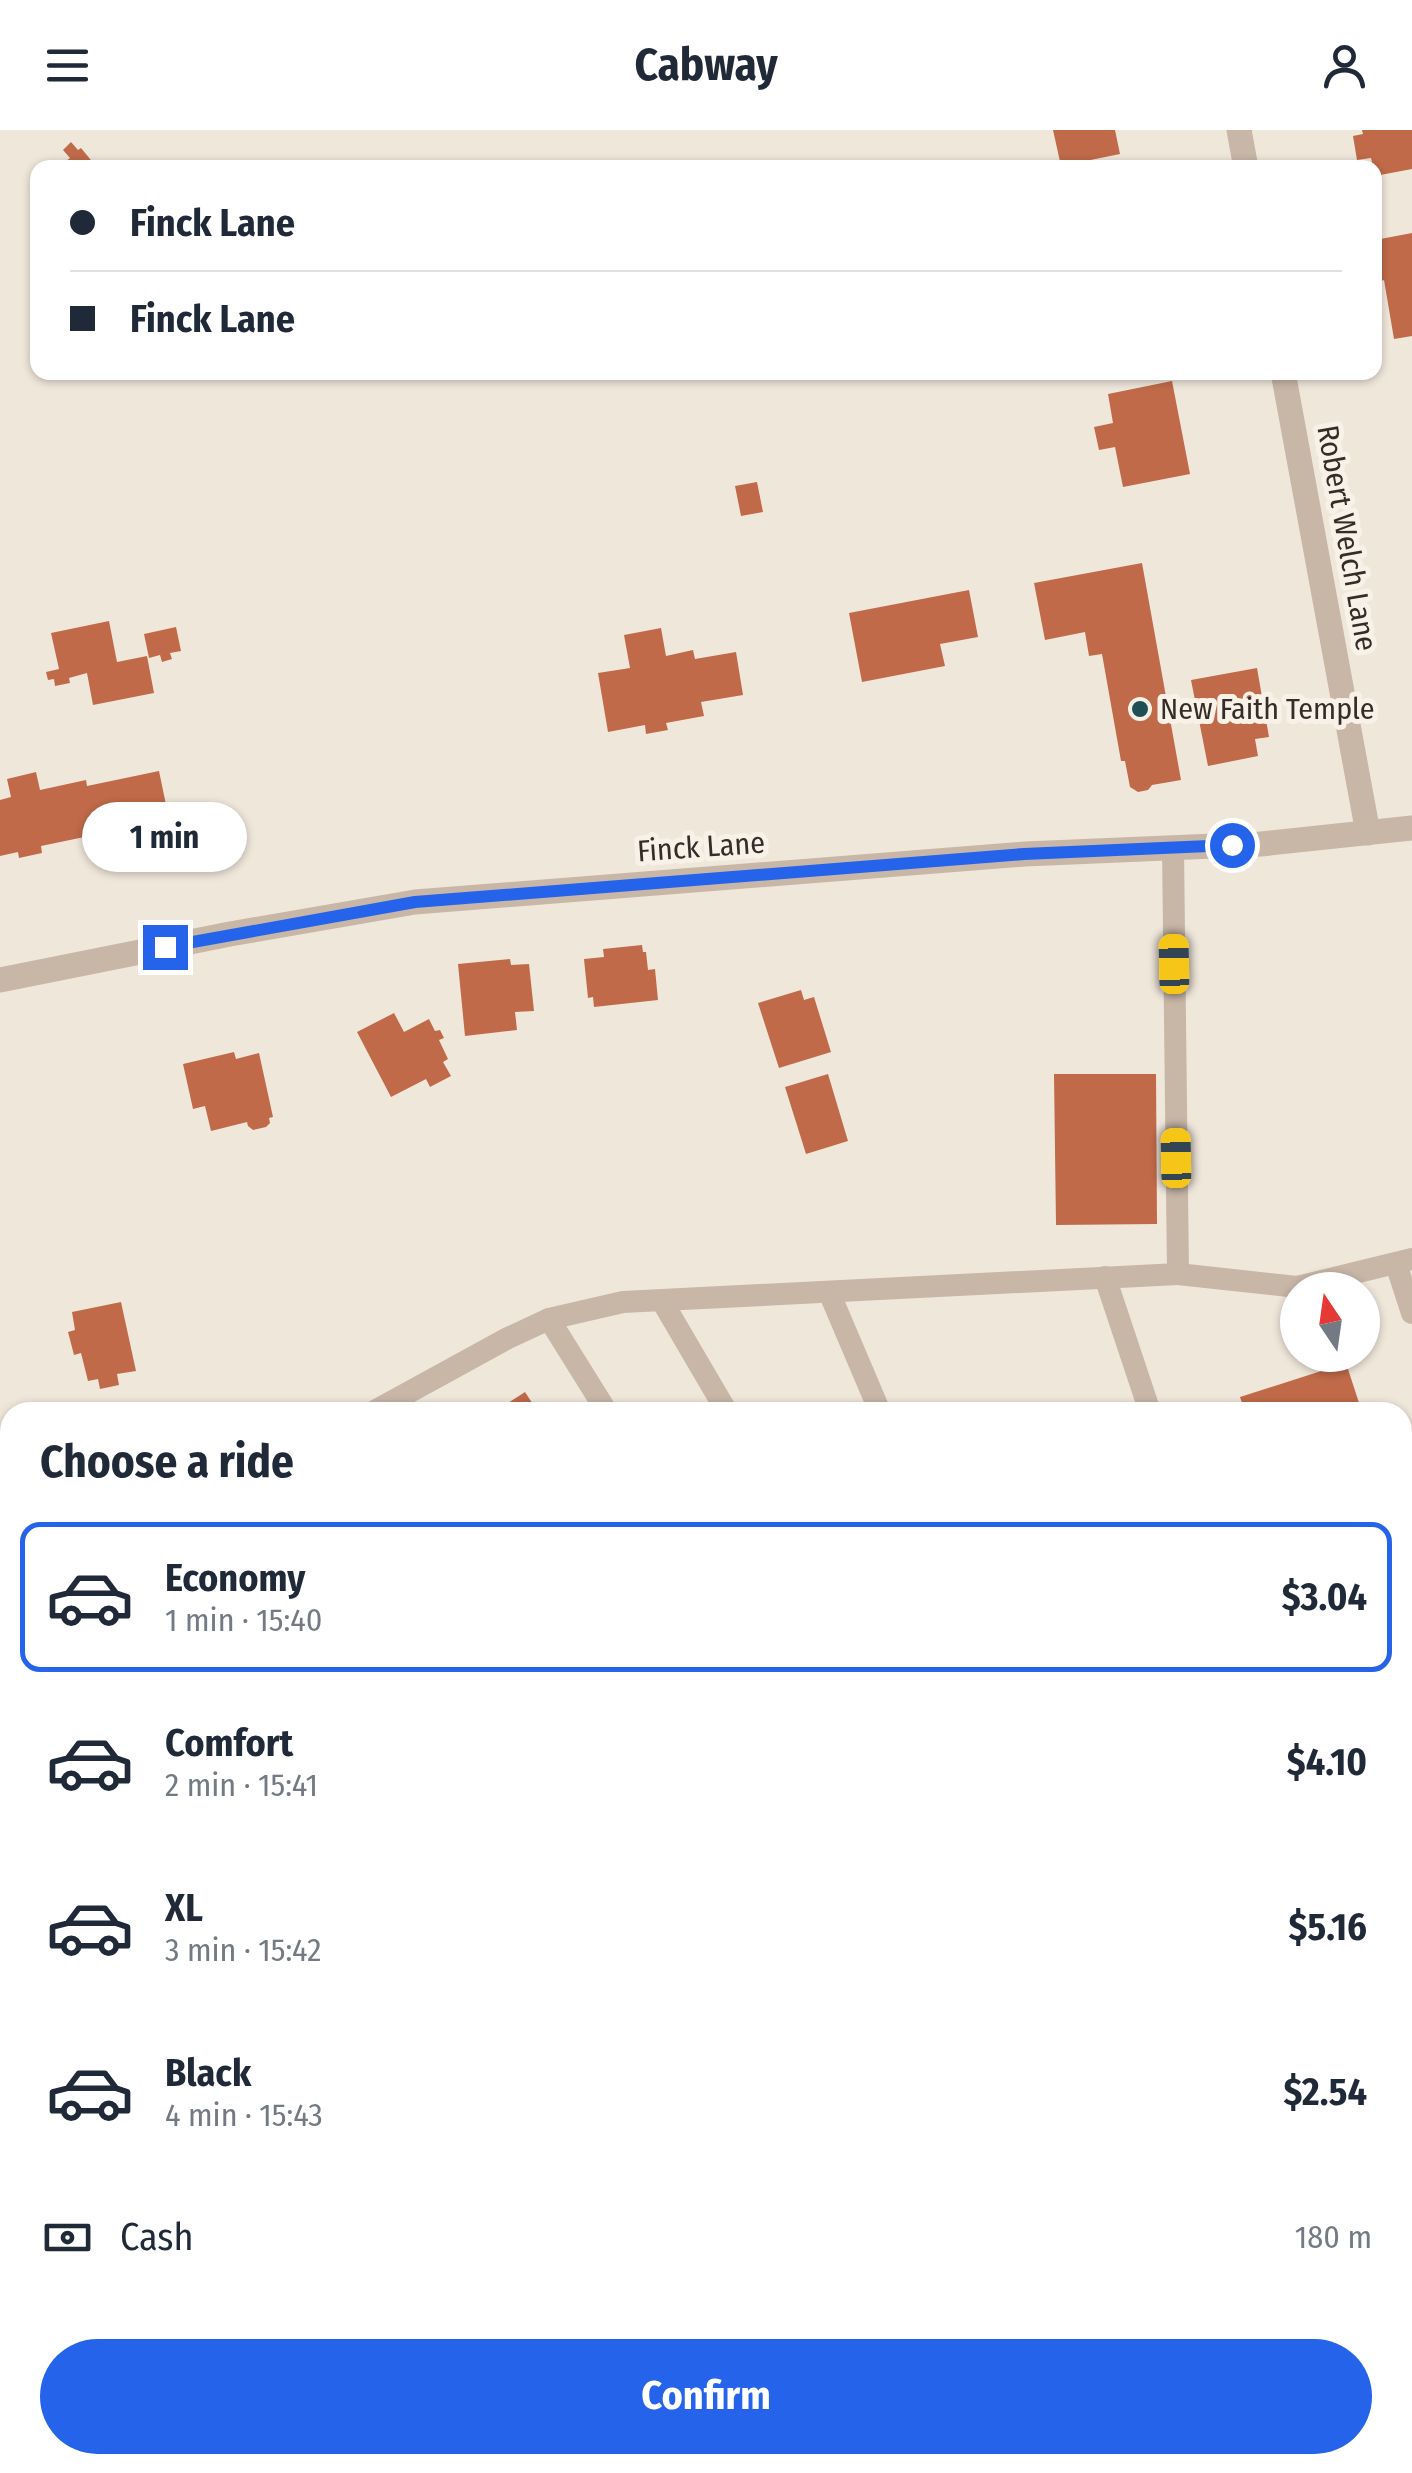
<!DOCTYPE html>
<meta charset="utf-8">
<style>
:root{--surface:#fff;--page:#f6f6f7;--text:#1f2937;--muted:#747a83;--line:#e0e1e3;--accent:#2563eb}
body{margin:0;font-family:"Fira Sans Condensed",sans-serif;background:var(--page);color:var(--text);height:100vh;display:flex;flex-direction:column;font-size:38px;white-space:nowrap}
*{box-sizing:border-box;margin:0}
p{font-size:32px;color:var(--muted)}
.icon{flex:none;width:55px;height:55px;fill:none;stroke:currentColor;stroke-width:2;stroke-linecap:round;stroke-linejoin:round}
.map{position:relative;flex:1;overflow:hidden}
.drawer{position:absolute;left:0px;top:1272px;width:1412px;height:1072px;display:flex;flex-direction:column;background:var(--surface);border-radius:30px 30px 0 0;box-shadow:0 2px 8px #0004}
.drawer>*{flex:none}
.hud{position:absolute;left:30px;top:30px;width:1352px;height:220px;border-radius:20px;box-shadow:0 2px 8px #0004;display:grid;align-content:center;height:220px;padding:0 40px;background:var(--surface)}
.needle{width:65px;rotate:347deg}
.controls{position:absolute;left:1280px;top:1142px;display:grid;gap:20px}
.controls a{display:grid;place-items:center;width:100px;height:100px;border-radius:50%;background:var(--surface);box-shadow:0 2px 8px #0004;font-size:50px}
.end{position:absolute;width:45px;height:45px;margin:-22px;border:12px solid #2563eb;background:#fff;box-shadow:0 0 0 5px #fff}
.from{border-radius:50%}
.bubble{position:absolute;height:70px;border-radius:35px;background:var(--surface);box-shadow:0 2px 8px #0004;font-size:32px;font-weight:700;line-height:70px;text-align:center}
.car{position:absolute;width:30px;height:60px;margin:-30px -15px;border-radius:12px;box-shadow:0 0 8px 2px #0007;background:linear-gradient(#f5c518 24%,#345 0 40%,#f5c518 0 76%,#345 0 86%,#f5c518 0)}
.hud b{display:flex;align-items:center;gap:35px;height:95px;font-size:38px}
.hud b+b{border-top:2px solid var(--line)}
.hud i{width:25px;height:25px;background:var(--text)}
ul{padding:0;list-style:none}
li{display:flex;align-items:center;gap:30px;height:150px;margin:0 20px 15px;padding:0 20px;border:5px solid transparent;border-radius:20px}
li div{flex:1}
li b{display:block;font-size:38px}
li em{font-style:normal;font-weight:700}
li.selected{border-color:var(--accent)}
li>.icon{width:90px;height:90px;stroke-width:1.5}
h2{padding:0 40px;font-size:45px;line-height:120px}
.pay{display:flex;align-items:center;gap:25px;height:110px;padding:0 40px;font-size:38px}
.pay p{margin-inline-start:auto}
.primary-button{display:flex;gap:20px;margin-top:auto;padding:20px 40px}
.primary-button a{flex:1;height:115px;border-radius:60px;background:var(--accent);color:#fff;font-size:40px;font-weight:700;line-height:115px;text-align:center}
header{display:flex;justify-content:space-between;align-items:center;height:130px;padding:0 40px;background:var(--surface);font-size:45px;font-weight:700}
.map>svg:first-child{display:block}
.building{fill:#c06a49}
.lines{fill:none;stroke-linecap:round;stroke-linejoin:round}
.lane{stroke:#c8b7a7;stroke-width:22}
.street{stroke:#c8b7a7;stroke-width:25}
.primary{stroke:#766459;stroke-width:25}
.highway{stroke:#55463f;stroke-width:30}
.route{stroke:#2563eb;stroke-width:12}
.poi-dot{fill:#1f4f54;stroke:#f8f1e7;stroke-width:4}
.labels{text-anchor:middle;stroke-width:10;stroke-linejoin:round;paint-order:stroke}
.street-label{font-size:30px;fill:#352c27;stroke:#f8f1e7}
.poi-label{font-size:30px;fill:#352c27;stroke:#f8f1e7;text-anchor:start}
</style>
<header><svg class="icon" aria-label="menu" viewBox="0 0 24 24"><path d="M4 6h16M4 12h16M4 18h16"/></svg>Cabway<svg class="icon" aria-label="person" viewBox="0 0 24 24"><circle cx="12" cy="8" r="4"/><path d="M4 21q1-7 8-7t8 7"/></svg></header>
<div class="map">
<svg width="1412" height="2343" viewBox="0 0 1412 2343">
<rect width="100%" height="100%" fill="#f0e7db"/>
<!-- building -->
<g class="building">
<path d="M1053,0H1115L1120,24L1061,36Z"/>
<path d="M1362,0H1412V39L1375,46L1371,28L1357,30L1353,6L1363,4Z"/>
<path d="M71,12L78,20L81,18L95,35L92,38H72L66,31L70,28L63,20Z"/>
<path d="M1412,103V206L1394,209L1384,150L1375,153V110Z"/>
<path d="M1172,251L1190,344L1123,357L1115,317L1099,320L1094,297L1113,293L1108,264Z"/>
<path d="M757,352L763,382L741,386L735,356Z"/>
<path d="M1142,433L1181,650L1152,655L1148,660L1138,662L1130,657L1125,631H1121L1102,524L1089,526L1085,502L1045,510L1034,453Z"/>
<path d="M969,460L978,507L940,514L945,536L862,552L849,483Z"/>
<path d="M109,491L117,532L147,526L154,563L93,575L87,543L69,548L70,553L55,556L54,549L48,550L46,542L59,539L51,503Z"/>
<path d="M176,497L181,521L170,523L172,529L162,532L160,525L149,528L144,504Z"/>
<path d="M661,498L666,526L693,520L695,529L736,522L743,565L701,572L704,586L666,593L668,600L646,604L645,595L608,602L598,543L630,538L624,505Z"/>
<path d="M1257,538L1269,607L1255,609L1258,626L1208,636L1191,550Z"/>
<path d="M159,641L175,718L101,734L94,705L41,716L42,723L19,728L18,722L0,726V670L11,667L7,649L36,642L40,660L86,650L87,656Z"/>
<path d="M642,815L643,822H646L648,840L655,839L658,870L594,877L593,867L588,868L584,829L604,827L603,819Z"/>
<path d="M510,829L511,835L529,834L534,881L515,882L517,900L465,906L458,834Z"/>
<path d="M801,860L804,870L814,867L831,922L779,938L758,873Z"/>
<path d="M394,883L404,902L429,889L435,901L440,900L444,908L439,910L448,929L443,932L451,946L430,957L426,949L391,967L357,902Z"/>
<path d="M234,922L236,929L259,923L273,987L269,988L270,993L266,997L253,1000L248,996L247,992L211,1001L205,976L193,979L183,934Z"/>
<path d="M828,944L848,1011L806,1024L785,957Z"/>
<path d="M1054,944H1156L1157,1094L1056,1095Z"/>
<path d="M121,1172L136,1241L117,1244L119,1255L100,1259L98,1249L88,1251L81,1223L74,1225L68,1202L75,1200L72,1182Z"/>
<path d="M1346,1233L1362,1282H1245L1240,1267Z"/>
<path d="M525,1262L538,1282H494Z"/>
<path d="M0,1347L5,1353L10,1349V1394L0,1381Z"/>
<path d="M1402,1414L1412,1441V1809L1402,1812Z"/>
<path d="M1412,1875V1966L1402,1970V1879Z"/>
<path d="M740,2335H830L818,2343H745Z"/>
</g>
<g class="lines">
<!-- lane -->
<g class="lane">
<path d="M1173,718L1178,1144L1297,1157L1412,1129"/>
<path d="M1396,1134L1412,1183"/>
<path d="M1105,1147L1150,1282"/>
<path d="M829,1162L880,1282"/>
<path d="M662,1171L727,1282"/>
<path d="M549,1189L607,1282"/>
<path d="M373,1282L508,1208L549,1189L623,1172L1178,1144"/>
<path d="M0,1485L10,1480"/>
<path d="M1402,1844L1412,1841"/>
<path d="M191,2335L196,2343"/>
<path d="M654,2335L659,2343"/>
<path d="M909,2343L919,2335"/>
</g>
<!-- street -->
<g class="street">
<path d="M1239,0L1246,38"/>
<path d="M1283,242L1368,703"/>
<path d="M0,850L230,804L415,772L1025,724L1261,714L1412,698"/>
<path d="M66,2343L85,2335"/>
</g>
<!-- primary -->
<g class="primary">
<path d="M0,1643L10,1657"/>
<path d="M0,1772L10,1786"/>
<path d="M380,2335L384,2343"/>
<path d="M493,2335L498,2343"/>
</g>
<!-- highway -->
<g class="highway">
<path d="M1402,2084L1412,2076"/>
<path d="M1402,2220L1412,2212"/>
<path d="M1062,2343L1072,2335"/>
<path d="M1251,2343L1260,2335"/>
</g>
</g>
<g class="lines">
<!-- route -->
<path class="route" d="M165,817L415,772L1024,724L1232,715"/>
</g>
<!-- markers -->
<circle class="poi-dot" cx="1140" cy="579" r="10"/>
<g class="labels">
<!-- street labels -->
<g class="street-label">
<text transform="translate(1347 408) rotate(80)" y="10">Robert Welch Lane</text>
<text transform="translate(701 717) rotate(-4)" y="10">Finck Lane</text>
</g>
<!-- poi labels -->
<g class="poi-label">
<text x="1160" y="589">New Faith Temple</text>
</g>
</g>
</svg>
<div class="controls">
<a><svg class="needle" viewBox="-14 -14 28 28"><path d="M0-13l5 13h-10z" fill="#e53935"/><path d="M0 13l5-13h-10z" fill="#747a83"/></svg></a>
</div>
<i class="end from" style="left:1232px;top:715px"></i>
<i class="end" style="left:165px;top:817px"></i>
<div class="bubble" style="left:82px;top:672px;width:165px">1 min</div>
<i class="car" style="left:1174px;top:834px;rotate:359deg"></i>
<i class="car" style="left:1176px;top:1028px;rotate:359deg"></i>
<div class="hud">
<b><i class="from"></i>Finck Lane</b>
<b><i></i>Finck Lane</b>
</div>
<section class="drawer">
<h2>Choose a ride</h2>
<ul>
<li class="selected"><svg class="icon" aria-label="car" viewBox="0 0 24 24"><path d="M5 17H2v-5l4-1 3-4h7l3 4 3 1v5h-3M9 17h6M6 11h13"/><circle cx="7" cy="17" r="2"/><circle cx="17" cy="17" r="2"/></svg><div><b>Economy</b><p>1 min · 15:40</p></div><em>$3.04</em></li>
<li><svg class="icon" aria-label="car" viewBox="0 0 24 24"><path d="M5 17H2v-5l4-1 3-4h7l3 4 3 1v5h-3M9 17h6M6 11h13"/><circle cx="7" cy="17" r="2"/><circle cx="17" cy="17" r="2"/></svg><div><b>Comfort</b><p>2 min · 15:41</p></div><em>$4.10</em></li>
<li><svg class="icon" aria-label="car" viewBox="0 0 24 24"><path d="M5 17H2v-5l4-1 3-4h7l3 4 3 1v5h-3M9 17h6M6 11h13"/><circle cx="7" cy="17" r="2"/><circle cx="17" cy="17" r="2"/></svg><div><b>XL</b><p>3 min · 15:42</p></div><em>$5.16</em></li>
<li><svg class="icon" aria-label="car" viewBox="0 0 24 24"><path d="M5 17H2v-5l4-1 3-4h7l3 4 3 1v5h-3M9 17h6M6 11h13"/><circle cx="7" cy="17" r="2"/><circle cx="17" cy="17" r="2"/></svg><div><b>Black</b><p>4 min · 15:43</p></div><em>$2.54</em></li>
</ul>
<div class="pay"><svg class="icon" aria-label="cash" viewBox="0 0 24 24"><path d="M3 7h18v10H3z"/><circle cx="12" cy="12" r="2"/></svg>Cash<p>180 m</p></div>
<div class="primary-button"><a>Confirm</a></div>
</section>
</div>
